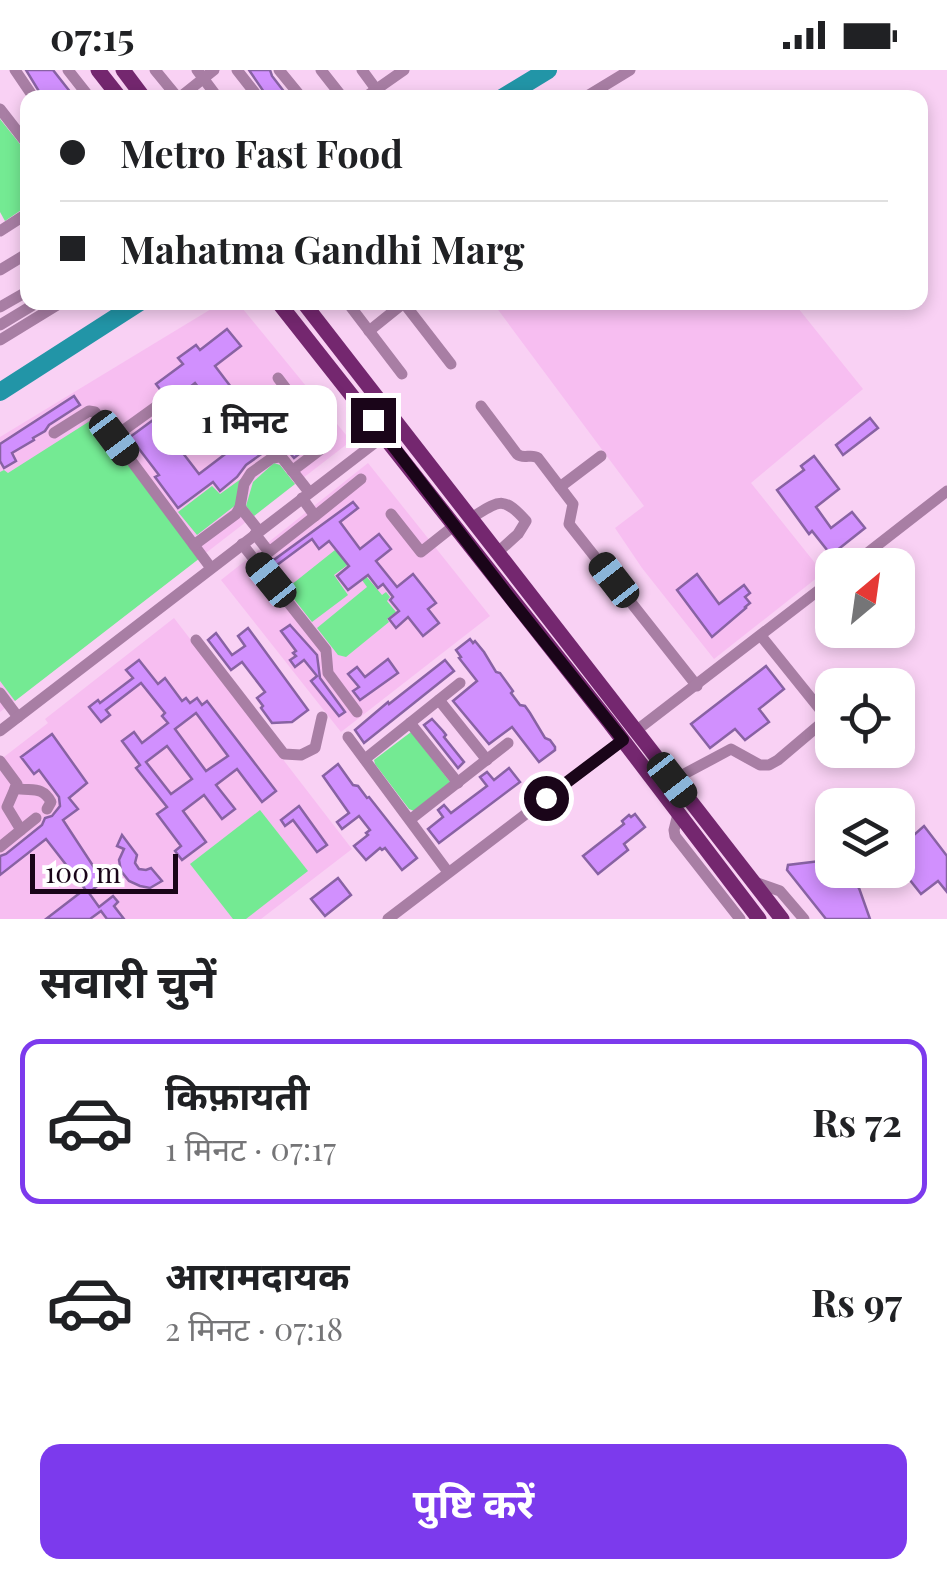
<!DOCTYPE html>
<html lang="hi">
<meta charset="utf-8">
<style>
:root{--surface:#fff;--page:#f2f2f2;--text:#202124;--muted:#757577;--line:#e0e0e0;--accent:#7c3aed}
body{margin:0;font-family:"Playfair Display","Noto Sans Devanagari",serif;background:var(--page);color:var(--text);height:100vh;display:flex;flex-direction:column;font-size:38px;white-space:nowrap}
*{box-sizing:border-box;margin:0}
p{font-size:32px;color:var(--muted)}
.icon{flex:none;width:55px;height:55px;fill:none;stroke:currentColor;stroke-width:2;stroke-linecap:round;stroke-linejoin:round}
.map{position:relative;height:849px;overflow:hidden}
.drawer{display:flex;flex-direction:column;background:var(--surface);flex:1}
.drawer>*{flex:none}
.hud{position:absolute;left:20px;top:20px;width:908px;height:220px;border-radius:20px;box-shadow:0 5px 15px #0003;display:grid;align-content:center;height:220px;padding:0 40px;background:var(--surface)}
.needle{width:65px;rotate:29deg}
.tools{position:absolute;left:815px;top:478px;display:grid;gap:20px}
.tools a{display:grid;place-items:center;width:100px;height:100px;border-radius:20px;background:var(--surface);box-shadow:0 5px 15px #0003;font-size:50px}
.scale{position:absolute;left:30px;bottom:25px;width:148px;box-sizing:border-box;padding-left:10px;border:5px solid #1a0519;border-top:0;font-size:28px;line-height:35px;white-space:nowrap;color:#1a0519;-webkit-text-stroke:8px #fff;paint-order:stroke}
.end{position:absolute;width:45px;height:45px;margin:-22px;border:12px solid #1a0519;background:#fff;box-shadow:0 0 0 5px #fff}
.from{border-radius:50%}
.bubble{position:absolute;height:70px;border-radius:20px;background:var(--surface);box-shadow:0 5px 15px #0003;font-size:32px;font-weight:700;line-height:70px;text-align:center}
.car{position:absolute;width:30px;height:60px;margin:-30px -15px;border-radius:12px;box-shadow:0 0 8px 2px #0007;background:linear-gradient(#222 24%,#8ab4d8 0 40%,#222 0 76%,#8ab4d8 0 86%,#222 0)}
.hud b{display:flex;align-items:center;gap:35px;height:95px;font-size:38px}
.hud b+b{border-top:2px solid var(--line)}
.hud i{width:25px;height:25px;background:var(--text)}
ul{padding:0;list-style:none}
li{display:flex;align-items:center;gap:30px;height:165px;margin:0 20px 15px;padding:0 20px;border:5px solid transparent;border-radius:20px}
li div{flex:1}
li b{display:block;font-size:38px}
li em{font-style:normal;font-weight:700}
li.active{border-color:var(--accent)}
li>.icon{width:90px;height:90px;stroke-width:1.5}
h2{padding:0 40px;font-size:45px;line-height:120px}
.action{display:flex;gap:20px;margin-top:auto;padding:20px 40px}
.action a{flex:1;height:115px;border-radius:20px;background:var(--accent);color:#fff;font-size:40px;font-weight:700;line-height:115px;text-align:center}
.status{display:flex;justify-content:space-between;align-items:center;height:70px;padding:0 50px;background:var(--surface);direction:ltr}
.status svg{height:28px;fill:currentColor}
.map>svg:first-child{display:block}
.built{fill:#f7bef1}
.green{fill:#74ea93}
.lines{fill:none;stroke-linecap:round;stroke-linejoin:round}
.river{stroke:#2295a7;stroke-width:18}
.building{fill:#d190fe;stroke:#8862a3;stroke-width:2.5;fill-rule:evenodd}
.minor{stroke:#a87ea4;stroke-width:11}
.major{stroke:#74276f;stroke-width:15}
.route{stroke:#1a0519;stroke-width:12}
</style>
<div class="status"><b>07:15</b><svg viewBox="0 0 49 12"><path d="M0 12V9h3v3zM5 12V6h3v6zM10 12V3h3v9zM15 12V0h3v12zM26 1h20v11H26zM47 4h2v5h-2z"/></svg></div>
<div class="map">
<svg width="947" height="849" viewBox="0 0 947 849">
<rect width="100%" height="100%" fill="#f9d1f4"/>
<!-- built -->
<g class="built">
<path d="M221,233H238L351,371L0,642V367Z"/>
<path d="M493,233H794L863,319L751,413L823,503L714,589L642,498L615,458L644,436Z"/>
<path d="M368,393L490,546L341,662L221,510Z"/>
<path d="M174,548L352,779L261,849H0V690L48,653L45,649Z"/>
</g>
<!-- green -->
<g class="green">
<path d="M0,49L27,83V136L5,151L0,142Z"/>
<path d="M93,349L200,488L15,631L0,611V402L4,400L8,403Z"/>
<path d="M274,393L280,395L295,414L254,446L246,436L253,412Z"/>
<path d="M245,406L237,434L197,465L178,442L212,416L220,424Z"/>
<path d="M335,480L341,487L347,483L353,491L334,505L348,525L312,552L286,519Z"/>
<path d="M366,506L382,525L386,522L390,527L387,531L396,542L387,549L389,552L346,587L338,585L317,558L367,517L362,510Z"/>
<path d="M411,662L451,713L414,741L409,739L375,694L374,690Z"/>
<path d="M260,740L308,801L246,849H233L190,794Z"/>
</g>
<g class="lines">
<!-- river -->
<g class="river">
<path d="M502,28L548,0"/>
<path d="M0,322L140,232"/>
</g>
</g>
<!-- building -->
<g class="building">
<path d="M26,0H53L75,28H43Z"/>
<path d="M249,0H270L272,6L289,28H268Z"/>
<path d="M227,259L241,276L215,296L247,338L271,319L313,373L294,388L282,373L275,378L267,380L246,395L237,407L220,421L213,412L178,438L155,407L159,405L130,367L172,336V326L162,322L156,314L183,294L178,288L196,275L200,280ZM195,313L241,372L199,404L179,378L195,366L192,361L198,357L176,328Z"/>
<path d="M74,326L80,335L49,355L45,361L33,368L34,370L12,383L16,391L4,398L0,391V374Z"/>
<path d="M870,348L878,358L843,385L836,375Z"/>
<path d="M814,386L839,419L816,437L831,458L852,442L865,458L831,485L812,461L809,464L777,420L804,400L801,396Z"/>
<path d="M353,432L358,438L340,452L360,479L379,464L391,479L376,491L397,517L413,504L436,533L428,539L439,553L423,566L408,547L396,558L389,549L399,541L390,530L393,527L383,514L378,518L368,505L348,520L337,506L349,496L329,471L319,479L312,469L273,498L268,491L275,489Z"/>
<path d="M697,504L719,534L744,515L750,523L745,527L750,533L745,537L746,538L712,567L677,520Z"/>
<path d="M290,555L317,585L320,608L345,642L339,646L311,611L317,606L304,590L295,597L290,590L296,586L293,583L296,581L281,561Z"/>
<path d="M248,558L308,640L292,652L272,653L261,638L263,636L257,628L265,622L242,592L231,600L208,570L216,563L232,585L245,576L238,566Z"/>
<path d="M470,569L473,573L475,571L484,582L496,602L500,603L513,621L511,623L520,635L525,636L530,643L545,668L550,670L555,677V680L539,692L512,657L489,674L453,631L477,611L459,588L461,587L456,580Z"/>
<path d="M388,589L398,603L360,630L353,621L359,617L348,604L357,597L365,607Z"/>
<path d="M139,590L158,614L165,608L182,631L186,628L190,633L197,628L202,635L207,631L276,721L262,732L237,699L216,715L235,739L222,749L204,725L183,741L206,772L182,790L175,781L181,776L157,744L167,737L136,698L140,695L122,671L134,662L142,673L168,653L162,646L165,643L141,613L106,640L110,645L101,652L89,637L98,630L100,633L133,608L126,600ZM196,643L228,686L206,701L175,659ZM167,676L192,709L171,724L146,692Z"/>
<path d="M445,590L454,601L364,673L355,660L388,632L389,634Z"/>
<path d="M766,596L784,619L759,639L769,652L745,670L735,659L710,678L691,654Z"/>
<path d="M432,649L443,661L446,665L444,667L464,692L458,698L424,655Z"/>
<path d="M52,664L87,713L69,728L78,739L63,750L103,811L89,823L99,837L113,826L118,832L114,836L124,849H107L101,841L90,849H46L85,819L46,769L0,805V786L6,784L42,755L45,748L52,746L60,736L59,727L39,700L34,704L21,687Z"/>
<path d="M338,694L353,715L358,716L367,728L369,727L417,788L402,800L385,778L382,780L380,778L366,790L354,776L368,765L366,763L370,760L359,746L342,759L337,752L349,743L323,706Z"/>
<path d="M509,698L520,712L439,773L428,759L443,747L438,740L444,735L451,743L487,716L480,707L487,702L494,710Z"/>
<path d="M299,736L327,775L317,782L293,750L285,756L281,750Z"/>
<path d="M635,744L645,757L624,774L628,780L598,804L583,786L624,754L622,751L629,745L631,747Z"/>
<path d="M924,756L947,786V822L938,811L921,824L898,795V779Z"/>
<path d="M122,765L137,785L135,793L139,799L146,800L151,798L162,811L150,818L140,816L129,811L121,801L119,790L124,779L117,776Z"/>
<path d="M820,791L832,796V800H839L859,818L870,849H826L787,800L788,795Z"/>
<path d="M338,808L351,825L325,846L311,829Z"/>
</g>
<g class="lines">
<!-- minor -->
<g class="minor">
<path d="M15,0L34,28"/>
<path d="M68,0L90,28"/>
<path d="M155,0L178,28"/>
<path d="M197,0L218,28"/>
<path d="M237,0L259,28"/>
<path d="M279,0L302,28"/>
<path d="M321,0L343,28"/>
<path d="M362,0L376,19"/>
<path d="M179,28L214,0"/>
<path d="M364,28L404,0"/>
<path d="M584,28L630,0"/>
<path d="M0,39L28,75"/>
<path d="M0,161L28,143"/>
<path d="M0,200L28,183"/>
<path d="M347,232L402,304"/>
<path d="M403,232L451,294"/>
<path d="M0,237L28,221"/>
<path d="M0,255L38,232"/>
<path d="M369,261L405,232"/>
<path d="M0,270L62,232"/>
<path d="M278,308L326,371L325,376L292,401"/>
<path d="M481,336L517,384C524,390 531,383 538,388L573,434L569,454L697,616"/>
<path d="M54,363L89,341L95,342L211,498"/>
<path d="M114,367L164,331"/>
<path d="M560,417L601,386"/>
<path d="M240,437L259,461"/>
<path d="M391,444L421,482L455,455"/>
<path d="M315,446L361,409"/>
<path d="M471,448C499,431 503,425 526,451L518,464L498,482"/>
<path d="M255,464L269,482L315,446L302,428"/>
<path d="M242,474L326,580L328,603L357,642"/>
<path d="M194,475L236,444L240,437L244,414L251,403L272,388L280,387L283,389L309,422"/>
<path d="M852,495L947,421"/>
<path d="M196,570L284,684L301,685L315,678L322,647"/>
<path d="M0,623L18,647"/>
<path d="M439,630L487,690"/>
<path d="M410,653L458,713"/>
<path d="M637,660L832,510"/>
<path d="M0,661L389,362"/>
<path d="M348,667L448,802"/>
<path d="M365,689L460,613"/>
<path d="M0,691L17,714L7,737L21,760L0,777"/>
<path d="M673,710L731,679L760,695H769L778,690L824,651L823,643L761,566"/>
<path d="M15,718C31,722 42,715 51,732L47,739"/>
<path d="M678,744L674,760L675,766L740,849"/>
<path d="M411,749L508,673"/>
<path d="M21,760L36,748"/>
<path d="M752,811L780,821L804,849"/>
<path d="M388,849L623,670"/>
</g>
<!-- major -->
<g class="major">
<path d="M98,0L120,28"/>
<path d="M123,0L144,28"/>
<path d="M278,232L609,652L759,849"/>
<path d="M303,232L782,849"/>
</g>
</g>
<g class="lines">
<!-- route -->
<path class="route" d="M373,350L513,532L623,670L546,728"/>
</g>
</svg>
<div class="tools">
<a><svg class="needle" viewBox="-14 -14 28 28"><path d="M0-13l5 13h-10z" fill="#e53935"/><path d="M0 13l5-13h-10z" fill="#757577"/></svg></a>
<a><svg class="icon" aria-label="locate" viewBox="0 0 24 24"><circle cx="12" cy="12" r="6"/><path d="M12 2v4M12 18v4M2 12h4M18 12h4"/></svg></a>
<a><svg class="icon" aria-label="layers" viewBox="0 0 24 24"><path d="M12 4l9 5-9 5-9-5zM3 14l9 5 9-5"/></svg></a>
</div>
<div class="scale">100 m</div>
<i class="end from" style="left:546px;top:728px"></i>
<i class="end" style="left:373px;top:350px"></i>
<div class="bubble" style="left:152px;top:315px;width:185px">1 मिनट</div>
<i class="car" style="left:114px;top:368px;rotate:143deg"></i>
<i class="car" style="left:271px;top:510px;rotate:321deg"></i>
<i class="car" style="left:614px;top:510px;rotate:322deg"></i>
<i class="car" style="left:672px;top:710px;rotate:142deg"></i>
<div class="hud">
<b><i class="from"></i>Metro Fast Food</b>
<b><i></i>Mahatma Gandhi Marg</b>
</div>
</div>
<section class="drawer">
<h2>सवारी चुनें</h2>
<ul>
<li class="active"><svg class="icon" aria-label="car" viewBox="0 0 24 24"><path d="M5 17H2v-5l4-1 3-4h7l3 4 3 1v5h-3M9 17h6M6 11h13"/><circle cx="7" cy="17" r="2"/><circle cx="17" cy="17" r="2"/></svg><div><b>किफ़ायती</b><p>1 मिनट · 07:17</p></div><em>Rs 72</em></li>
<li><svg class="icon" aria-label="car" viewBox="0 0 24 24"><path d="M5 17H2v-5l4-1 3-4h7l3 4 3 1v5h-3M9 17h6M6 11h13"/><circle cx="7" cy="17" r="2"/><circle cx="17" cy="17" r="2"/></svg><div><b>आरामदायक</b><p>2 मिनट · 07:18</p></div><em>Rs 97</em></li>
</ul>
<div class="action"><a>पुष्टि करें</a></div>
</section>
